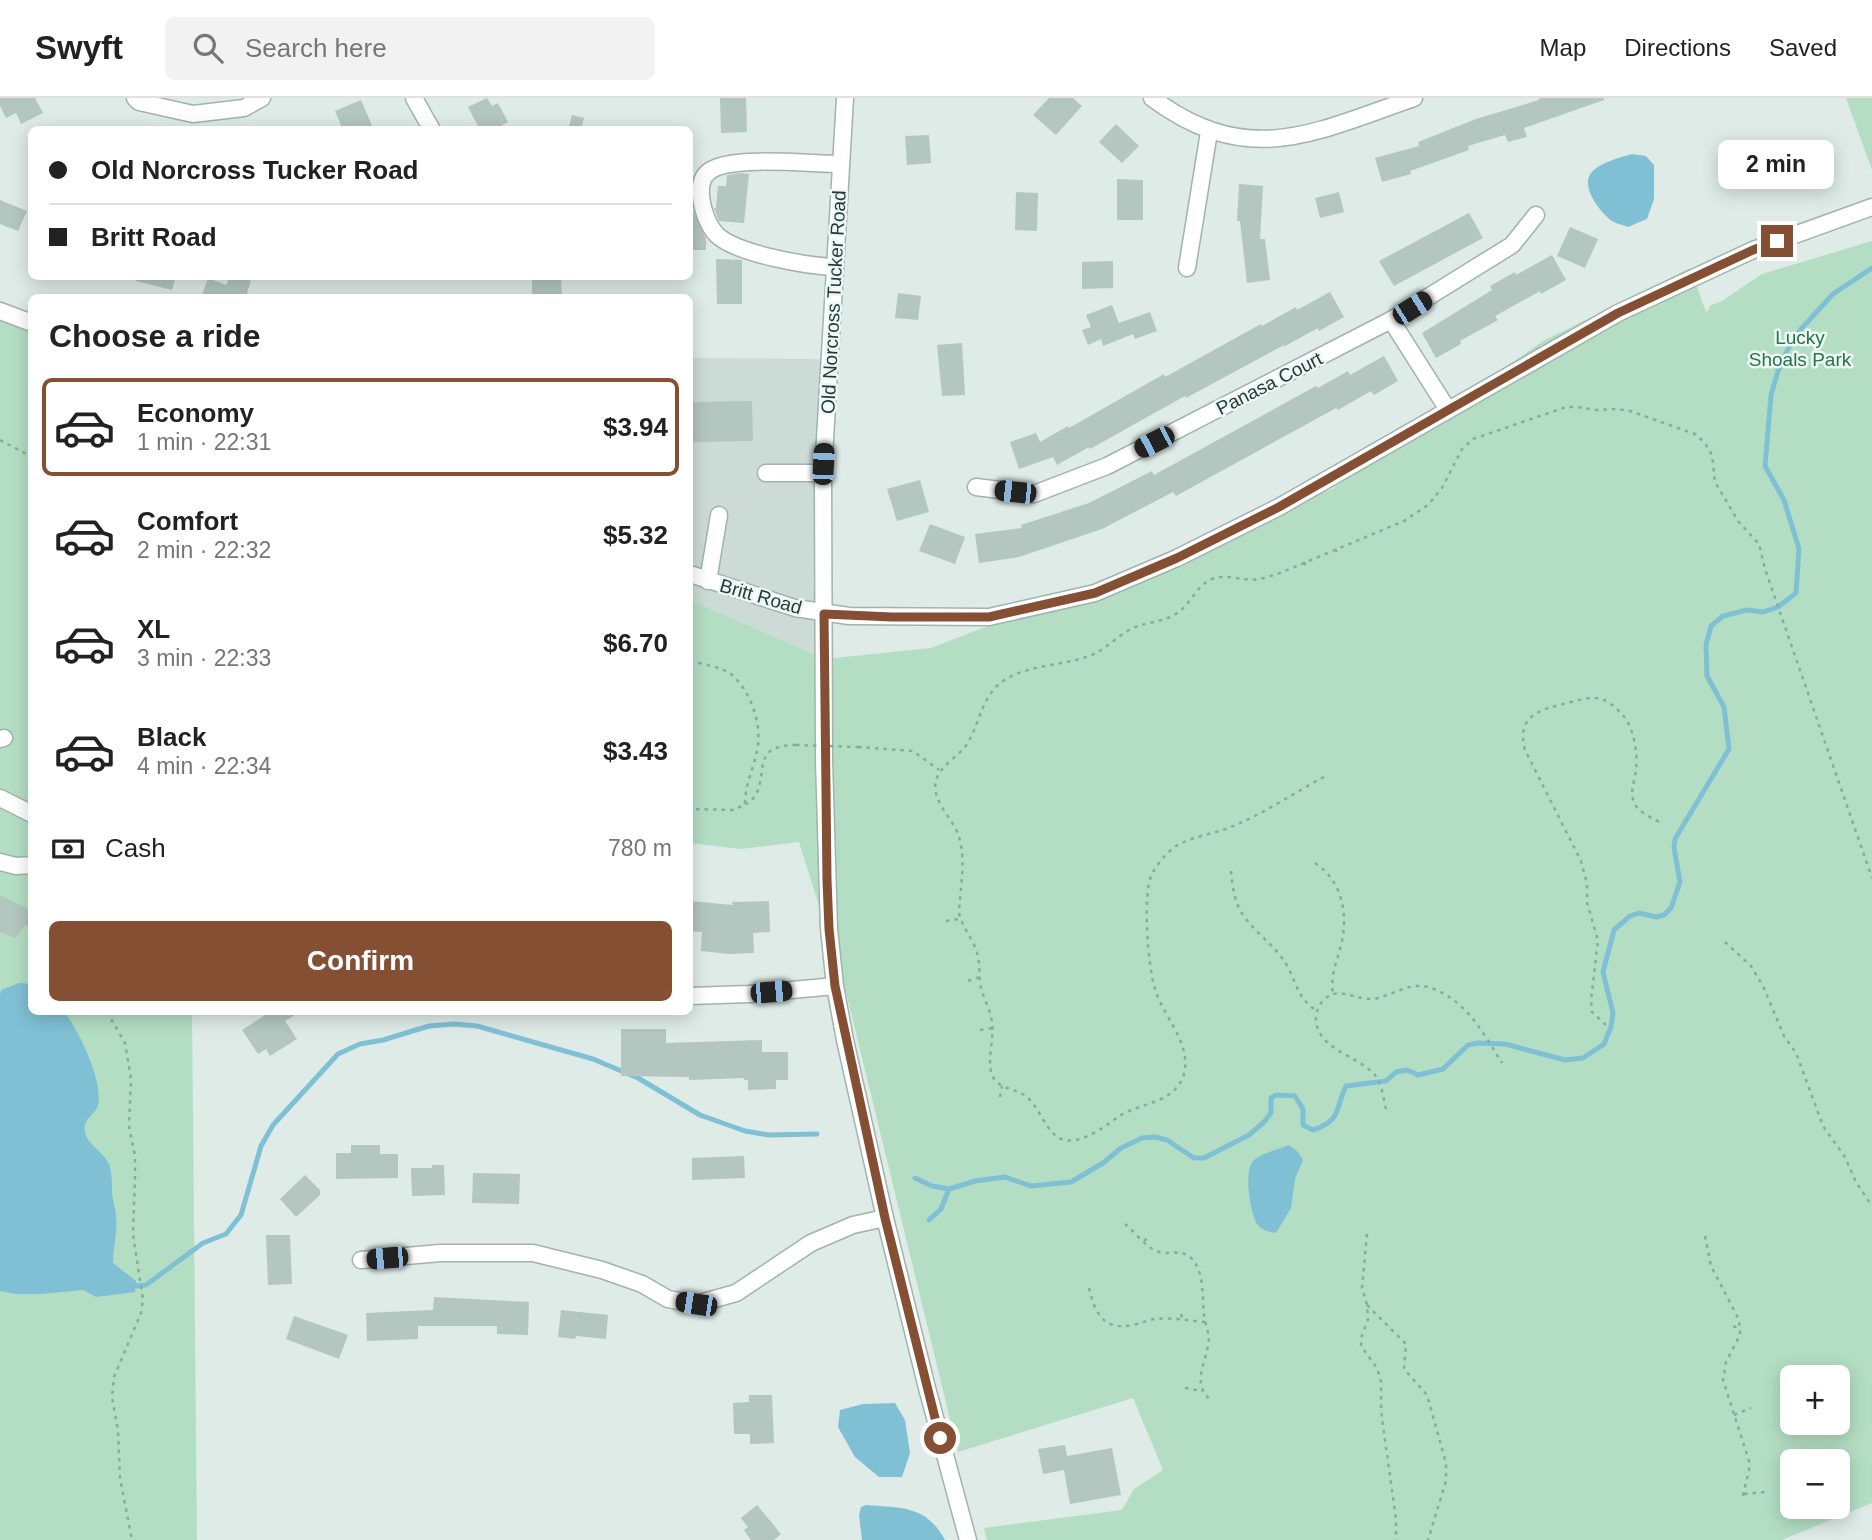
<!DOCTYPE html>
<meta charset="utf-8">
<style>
:root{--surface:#fff;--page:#f2f2f2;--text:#222;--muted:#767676;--line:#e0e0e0;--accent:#854f34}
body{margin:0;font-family:Helvetica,sans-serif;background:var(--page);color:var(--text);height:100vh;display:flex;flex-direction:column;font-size:26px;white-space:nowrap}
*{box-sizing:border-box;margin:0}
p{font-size:23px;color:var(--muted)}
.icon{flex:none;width:38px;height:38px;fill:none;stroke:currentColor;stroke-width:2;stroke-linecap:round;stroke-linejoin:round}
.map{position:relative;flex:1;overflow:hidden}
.details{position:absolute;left:28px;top:196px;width:665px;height:721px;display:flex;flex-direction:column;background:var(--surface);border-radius:10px;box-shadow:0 4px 18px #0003}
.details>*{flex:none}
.top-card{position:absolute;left:28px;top:28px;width:665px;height:154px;border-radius:10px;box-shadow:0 4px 18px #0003;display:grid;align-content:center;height:154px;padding:0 21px;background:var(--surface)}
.controls{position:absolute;left:1780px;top:1267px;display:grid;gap:14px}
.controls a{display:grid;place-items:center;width:70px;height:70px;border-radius:10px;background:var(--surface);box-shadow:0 4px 18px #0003;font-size:35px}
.end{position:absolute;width:32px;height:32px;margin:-16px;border:9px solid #854f34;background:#fff;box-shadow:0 0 0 4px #fff}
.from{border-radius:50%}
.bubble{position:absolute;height:49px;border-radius:10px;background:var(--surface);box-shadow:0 4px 18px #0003;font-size:23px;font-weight:800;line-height:49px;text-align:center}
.car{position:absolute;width:21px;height:42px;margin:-21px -10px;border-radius:9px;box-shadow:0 0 5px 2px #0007;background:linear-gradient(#222 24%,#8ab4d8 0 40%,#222 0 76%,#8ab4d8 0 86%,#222 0)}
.top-card b{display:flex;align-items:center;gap:24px;height:66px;font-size:26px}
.top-card b+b{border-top:2px solid var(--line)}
.top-card i{width:18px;height:18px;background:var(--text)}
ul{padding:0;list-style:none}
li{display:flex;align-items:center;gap:21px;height:98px;margin:0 14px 10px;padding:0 7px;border:4px solid transparent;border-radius:10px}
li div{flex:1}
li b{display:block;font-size:26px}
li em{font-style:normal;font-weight:800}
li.on{border-color:var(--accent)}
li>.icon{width:63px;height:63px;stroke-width:1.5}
h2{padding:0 21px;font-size:32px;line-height:84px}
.pay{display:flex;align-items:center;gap:18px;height:77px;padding:0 21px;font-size:26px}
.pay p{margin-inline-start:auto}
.button{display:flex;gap:14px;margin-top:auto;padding:14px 21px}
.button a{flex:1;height:80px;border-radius:10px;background:var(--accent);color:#fff;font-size:28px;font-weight:800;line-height:80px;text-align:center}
header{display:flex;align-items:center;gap:42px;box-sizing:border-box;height:98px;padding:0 35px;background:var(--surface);border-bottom:2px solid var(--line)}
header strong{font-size:33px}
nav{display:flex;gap:38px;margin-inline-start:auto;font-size:24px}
.search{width:490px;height:63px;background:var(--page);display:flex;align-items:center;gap:18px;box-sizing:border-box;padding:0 24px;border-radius:10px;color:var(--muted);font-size:26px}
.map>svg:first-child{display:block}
.built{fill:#ccdbd5}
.green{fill:#b4dec4;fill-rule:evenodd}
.water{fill:#80c0d5}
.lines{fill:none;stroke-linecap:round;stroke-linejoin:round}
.stream{stroke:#80c0d5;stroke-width:5}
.building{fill:#b3c6bf}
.minor-casing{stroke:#a1b3ae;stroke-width:19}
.path{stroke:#7bb1a5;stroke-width:2.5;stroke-dasharray:3.5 5;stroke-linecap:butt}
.minor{stroke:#fff;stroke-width:16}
.path-bridge{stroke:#7bb1a5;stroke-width:2.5;stroke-dasharray:3.5 5;stroke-linecap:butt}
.route{stroke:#854f34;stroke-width:9}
.labels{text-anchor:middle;stroke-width:5;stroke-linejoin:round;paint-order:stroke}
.street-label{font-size:19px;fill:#1e3b36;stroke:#eef7f4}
.park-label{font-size:19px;fill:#25754c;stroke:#eef7f4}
</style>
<header>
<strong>Swyft</strong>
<div class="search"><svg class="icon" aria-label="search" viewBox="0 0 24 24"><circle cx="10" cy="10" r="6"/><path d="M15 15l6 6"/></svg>Search here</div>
<nav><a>Map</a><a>Directions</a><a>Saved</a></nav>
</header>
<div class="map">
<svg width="1872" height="1442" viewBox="0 0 1872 1442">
<rect width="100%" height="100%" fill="#deebe6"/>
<!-- built -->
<path class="built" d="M690,260L824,261L825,561L690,502Z"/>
<!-- green -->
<g class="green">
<path d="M1846,0H1872V72Z"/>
<path d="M1872,143V1405L1782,1442H987L984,1430L1122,1412L1134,1391L1163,1372L1133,1300L958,1354L847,898L799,744L741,751L690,745V502L825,561L931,550L1069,497L1332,391L1543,243L1690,170L1706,214L1710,211L1709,208L1722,203L1762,176ZM1792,1279H1838V1325H1792ZM1792,1363H1838V1409H1792Z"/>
<path d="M0,203L32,217V914H192L197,1442H0Z"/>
</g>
<!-- water -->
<g class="water">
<path d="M1632,56L1646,58L1654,67V101L1647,121L1628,129C1624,127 1617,126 1612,123C1601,115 1580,89 1591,75C1600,64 1619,60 1632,56Z"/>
<path d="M19,885L31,886L32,914H64C78,930 104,985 98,1007C95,1018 82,1020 85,1034C88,1048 106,1055 110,1069C112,1077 112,1087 112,1095C113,1103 115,1109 116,1117C118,1132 113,1149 113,1165L136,1183L135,1194L96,1199L83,1192L42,1196H16L0,1193V897L1,892Z"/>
<path d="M1289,1047L1298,1054L1303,1062L1295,1081L1291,1110L1276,1135C1269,1134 1261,1132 1257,1126C1250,1114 1243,1072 1254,1062C1262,1055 1279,1051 1289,1047Z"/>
<path d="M895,1305L905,1322L910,1355L902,1379H879L855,1359L838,1329L840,1312L863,1306Z"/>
<path d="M866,1407C902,1410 926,1407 945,1442H862L859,1417L861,1409Z"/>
</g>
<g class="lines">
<!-- stream -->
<g class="stream">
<path d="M915,1080L932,1088L949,1091L975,1083L1005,1079L1031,1088L1071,1084L1103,1065L1121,1050L1142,1040L1155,1039L1167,1042L1194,1060H1204L1249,1037L1264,1024L1271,1015V1000L1276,997L1295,998L1303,1011V1027L1313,1032C1342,1022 1335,1011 1346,988L1386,983L1396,974L1407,972L1418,977L1443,971L1468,947L1478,945L1505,946L1565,962L1583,960L1604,946L1611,929L1613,915L1603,874L1614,832L1630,818L1639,815L1656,819L1664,817L1671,810L1680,784L1674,750L1675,741L1729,651L1724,609L1707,578L1706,547L1711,528L1723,518L1747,512L1763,514L1778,509L1796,495L1799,451L1784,402L1765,368L1771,297L1778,273L1788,251L1801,231L1833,196L1872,170"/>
<path d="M929,1122L941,1111L949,1091"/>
<path d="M136,1188L146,1187L203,1145L226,1136L241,1117L261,1048L273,1027L338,956L360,946L383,942L429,928L454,926L477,928L593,961L638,980L700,1017L745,1033L769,1037L817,1036"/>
</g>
</g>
<!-- building -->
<g class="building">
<path d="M0,0H35L43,15L21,26L16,15L6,20L0,8Z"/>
<path d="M487,0L492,8L498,5L508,24L502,27L505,32H480L468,9Z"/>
<path d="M720,0H746L747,34L721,35Z"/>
<path d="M1049,0H1073L1082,8L1056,37L1033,17Z"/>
<path d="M1539,0H1604V2L1524,30L1527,39L1508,44L1505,37L1468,48L1469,52L1410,73L1411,76L1382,84L1375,60L1419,48L1418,44L1476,21L1539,2Z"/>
<path d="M361,2L374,32H343L335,13Z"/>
<path d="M572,17L584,20L581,32H568Z"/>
<path d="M1116,26L1139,48L1122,65L1099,44Z"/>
<path d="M929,37L931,65L907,67L905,38Z"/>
<path d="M740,75L749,76L744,125L719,123L714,110H716L718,88H726L727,77Z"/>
<path d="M1117,81L1143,82V122H1117Z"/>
<path d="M1239,86L1263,88L1260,141H1265L1270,182L1247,185L1240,123H1237Z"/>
<path d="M1016,94L1038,95L1037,133L1015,132Z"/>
<path d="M1339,94L1344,114L1320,120L1315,100Z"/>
<path d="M0,102L27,113L18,133L0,126Z"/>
<path d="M690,110H692L706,140V152H690Z"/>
<path d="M1469,115L1483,140L1394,188L1379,163Z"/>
<path d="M1570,129L1598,141L1585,170L1557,158Z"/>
<path d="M1552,157L1566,182L1541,196L1540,193L1495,218L1498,222L1460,243L1461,246L1436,260L1422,235L1492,192L1490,188L1515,174L1516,177Z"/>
<path d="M716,161L742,162V206H717Z"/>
<path d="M1113,163V190L1082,191V164Z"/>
<path d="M136,178H176L172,192L136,183Z"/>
<path d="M230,178H239L251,183L247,195L255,200H201L208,180L226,187Z"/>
<path d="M532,178H561L562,200H549V196L532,197Z"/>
<path d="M1330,194L1344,219L1319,233L1318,230L1285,248L1284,247L1186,300L1185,298L1090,351L1089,349L1057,367L1053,359L1019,371L1010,344L1036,335L1040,344L1068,328L1069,330L1164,276L1165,279L1261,226L1262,228L1296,209L1297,212Z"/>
<path d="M898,195L921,198L918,222L895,220Z"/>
<path d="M1112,207L1119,225L1150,214L1157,233L1135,241L1133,236L1103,248L1101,241L1088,247L1082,232L1091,229L1086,217Z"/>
<path d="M962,245L965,297L942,298L937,247Z"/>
<path d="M1384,258L1398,283L1374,297L1371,293L1338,312L1336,310L1176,398L1173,394L1102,431L1019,459L979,465L975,436L1022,430L1021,427L1089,405L1152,373L1154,377L1316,288L1318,290L1348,273L1350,277Z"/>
<path d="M752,303L753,343L690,344V304Z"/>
<path d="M920,382L929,414L897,423L887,391Z"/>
<path d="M930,426L965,439L955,466L919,453Z"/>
<path d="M0,797L32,813V830L25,827L16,840L0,834Z"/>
<path d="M690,803L733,807L732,804L769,803L770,834L753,835L754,855L729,856L701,853L702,834L690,833Z"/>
<path d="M270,914H300L285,923L297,941L270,958L266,951L258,956L242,932Z"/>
<path d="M621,931H666V945L762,942V954H788V982H776V991L748,992V982H744V980L689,982V979L621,978Z"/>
<path d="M351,1047H380V1056H398V1080L336,1081V1055H351Z"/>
<path d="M744,1058L745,1080L692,1082V1060Z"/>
<path d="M432,1067H444L445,1097L412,1098L411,1070H432Z"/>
<path d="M473,1075L520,1076L519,1106L472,1105Z"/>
<path d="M305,1077L320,1092V1097L296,1119L280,1101Z"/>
<path d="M266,1137H290L292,1186L268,1187Z"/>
<path d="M434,1199L529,1204L528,1237L497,1236V1228H418V1241L367,1243L366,1215L433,1212Z"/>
<path d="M561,1212L608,1217L606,1241L576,1238L575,1241L558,1239Z"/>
<path d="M294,1218L348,1237L339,1261L286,1241Z"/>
<path d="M749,1297H772L774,1345L750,1346V1336H734L733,1305L749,1304Z"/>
<path d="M1065,1347L1067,1358L1112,1350L1121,1397L1070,1406L1064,1372L1043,1376L1038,1351Z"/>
<path d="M757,1407L781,1436L774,1442H751L744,1432L748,1429L741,1420Z"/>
</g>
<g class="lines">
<defs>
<g id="minor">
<path d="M135,0L139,4L193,16L244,10L262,0"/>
<path d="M414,0L432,32"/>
<path d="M845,0L823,375L824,662L829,831L835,888L845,942L885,1120L927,1290L968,1442"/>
<path d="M1152,0C1248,71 1313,35 1414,0"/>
<path d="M835,169C807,168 737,156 717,137C708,128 702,111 701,98C700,87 702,76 713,71C738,58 810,66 841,66"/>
<path d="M1187,170L1209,34"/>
<path d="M0,213L32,225"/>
<path d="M1391,222L1448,312"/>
<path d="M766,375H823"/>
<path d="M976,389L1034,396L1107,368L1391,222L1512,147L1536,117"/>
<path d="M690,476L795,510L849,518L989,519L1095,495L1177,460L1279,409L1618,215L1753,152L1872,109"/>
<path d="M708,483L719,417"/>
<path d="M0,641L4,640"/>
<path d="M0,700L32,716"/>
<path d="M0,764L16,768L32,767"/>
<path d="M690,898L749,896L835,888"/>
<path d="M361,1162L440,1155H533L602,1172L642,1186L668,1201L696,1206L736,1195L811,1145L853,1127L885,1120"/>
</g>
</defs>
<!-- minor casing -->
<use href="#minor" class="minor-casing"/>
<!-- path -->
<g class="path">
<path d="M0,342L32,359"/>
<path d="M1335,451L1339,458"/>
<path d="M1304,464L1307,472"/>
<path d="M690,563C702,566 722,569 731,576C750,592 761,624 758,647C755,669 745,684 745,706L734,712L690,711"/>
<path d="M858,649L913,653L939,672"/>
<path d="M1324,679C1294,695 1263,716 1231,729C1214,736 1193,738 1176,748C1166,755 1158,765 1152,776C1142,795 1148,869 1155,891C1163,919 1194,947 1183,979C1173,1006 1138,1005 1118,1019C1103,1030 1074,1052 1056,1038C1044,1028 1039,1010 1028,1000C1019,991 1003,992 995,982C984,968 995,942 992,925C991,911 982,899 980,885C979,872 980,860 975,849C970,837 962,828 959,815C960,789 967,762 958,736C952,720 931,702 936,683C940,666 961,658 969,643C979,624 982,602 998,587C1020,567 1062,568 1089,558C1104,553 1115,540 1129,532C1143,524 1160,525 1174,517C1190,509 1195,488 1212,481C1227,475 1244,484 1259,481C1266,480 1273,477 1280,475L1404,423L1428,407L1442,390L1462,351L1473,341L1566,309H1576L1596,312L1616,311L1630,313L1695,336L1705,345L1712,357L1715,384L1738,423L1759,446L1765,471L1872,780"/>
<path d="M745,706L749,705C774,682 745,647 796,647"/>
<path d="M1315,765C1341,782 1348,813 1342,843C1338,862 1330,875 1333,896"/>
<path d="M1231,773C1232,786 1234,799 1239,810C1249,830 1269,842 1282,860C1296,878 1295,900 1317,913"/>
<path d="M946,823L960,821"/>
<path d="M1725,844L1751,868L1763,888L1784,938L1796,955L1823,1028L1845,1059L1856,1084L1872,1108"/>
<path d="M968,883L980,879"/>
<path d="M107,914L125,945L131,981L129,1029L135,1058V1079L133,1137L143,1201L141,1215L114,1279L112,1299L118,1333L120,1380L132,1442"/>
<path d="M1606,927L1592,914L1591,902L1598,843L1587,804V786L1581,763L1525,652C1516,617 1540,612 1567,605C1579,602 1593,597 1604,602C1611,605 1620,613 1625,620C1634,632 1638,656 1636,671C1635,684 1628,696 1636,708C1642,716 1654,721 1663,726"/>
<path d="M980,932L993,930"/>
<path d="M1000,999L1002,988"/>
<path d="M1386,1011C1383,999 1382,985 1374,976C1358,958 1319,952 1316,923C1315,917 1318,909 1322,904C1337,886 1354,902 1372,901C1394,898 1411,881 1434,891C1467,904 1484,936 1502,965"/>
<path d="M1125,1126C1135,1134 1146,1150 1159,1154C1168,1157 1182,1151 1190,1159C1205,1172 1202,1199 1204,1216C1205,1227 1211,1238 1208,1248C1204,1268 1192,1288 1212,1303"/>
<path d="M1367,1136L1362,1190L1367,1207L1368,1222L1362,1237L1361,1248L1377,1270L1381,1284V1313L1396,1421V1442"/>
<path d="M1705,1138L1711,1168L1737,1218L1740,1228V1237L1726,1264L1723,1282L1749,1363V1372L1742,1401"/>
<path d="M1144,1143L1150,1138"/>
<path d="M1089,1190C1095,1215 1103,1233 1133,1227C1141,1225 1148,1222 1155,1221C1171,1219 1189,1223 1206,1224"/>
<path d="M1367,1207L1406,1246L1404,1271L1427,1297L1446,1365V1383L1428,1442"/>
<path d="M1181,1216L1183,1223"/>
<path d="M1733,1229L1740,1228"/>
<path d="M1185,1290L1203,1293"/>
<path d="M1734,1317L1751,1310"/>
<path d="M1744,1396L1765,1394"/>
</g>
<!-- minor -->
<use href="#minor" class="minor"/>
<!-- path-bridge -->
<path class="path-bridge" d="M796,647L858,649"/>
</g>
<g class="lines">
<!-- route -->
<path class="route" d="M940,1340L885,1120L835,888L829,831L827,782L824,516L892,519H989L1095,495L1177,460L1279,409L1618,215L1753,152L1777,143"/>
</g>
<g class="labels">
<!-- street labels -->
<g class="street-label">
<text transform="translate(833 204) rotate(-87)" y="7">Old Norcross Tucker Road</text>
<text transform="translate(1269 285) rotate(-27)" y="7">Panasa Court</text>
<text transform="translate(761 498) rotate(16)" y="7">Britt Road</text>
</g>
<!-- park labels -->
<g class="park-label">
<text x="1800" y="246">Lucky<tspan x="1800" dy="22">Shoals Park</tspan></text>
</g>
</g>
</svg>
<div class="controls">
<a>+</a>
<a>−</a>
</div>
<i class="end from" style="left:940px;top:1340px"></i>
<i class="end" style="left:1777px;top:143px"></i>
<div class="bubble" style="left:1718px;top:42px;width:116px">2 min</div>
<i class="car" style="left:1412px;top:210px;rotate:58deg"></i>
<i class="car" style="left:1154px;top:344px;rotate:243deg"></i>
<i class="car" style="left:823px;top:366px;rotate:3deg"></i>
<i class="car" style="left:1015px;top:394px;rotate:276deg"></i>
<i class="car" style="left:771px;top:894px;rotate:85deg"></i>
<i class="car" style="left:387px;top:1160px;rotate:265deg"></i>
<i class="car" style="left:696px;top:1206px;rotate:279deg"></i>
<div class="top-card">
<b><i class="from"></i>Old Norcross Tucker Road</b>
<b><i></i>Britt Road</b>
</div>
<section class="details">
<h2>Choose a ride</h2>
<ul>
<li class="on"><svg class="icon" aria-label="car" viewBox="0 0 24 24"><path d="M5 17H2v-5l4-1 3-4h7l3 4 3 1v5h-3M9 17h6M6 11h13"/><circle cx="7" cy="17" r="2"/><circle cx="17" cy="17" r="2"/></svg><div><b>Economy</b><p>1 min · 22:31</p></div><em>$3.94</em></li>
<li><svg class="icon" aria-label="car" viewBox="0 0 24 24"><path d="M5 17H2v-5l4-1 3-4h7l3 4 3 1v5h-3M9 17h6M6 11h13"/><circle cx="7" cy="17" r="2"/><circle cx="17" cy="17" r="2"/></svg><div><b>Comfort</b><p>2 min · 22:32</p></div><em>$5.32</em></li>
<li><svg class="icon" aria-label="car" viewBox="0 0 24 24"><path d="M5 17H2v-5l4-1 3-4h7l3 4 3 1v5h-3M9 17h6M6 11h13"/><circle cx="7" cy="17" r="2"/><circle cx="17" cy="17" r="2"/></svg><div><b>XL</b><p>3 min · 22:33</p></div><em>$6.70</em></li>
<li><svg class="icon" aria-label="car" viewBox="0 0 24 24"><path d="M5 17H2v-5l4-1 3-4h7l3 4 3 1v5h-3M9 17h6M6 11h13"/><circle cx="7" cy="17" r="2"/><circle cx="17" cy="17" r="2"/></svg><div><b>Black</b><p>4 min · 22:34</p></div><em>$3.43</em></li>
</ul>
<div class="pay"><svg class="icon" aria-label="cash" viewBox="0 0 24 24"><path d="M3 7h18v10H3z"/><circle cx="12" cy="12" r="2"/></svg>Cash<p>780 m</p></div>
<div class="button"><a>Confirm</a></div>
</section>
</div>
